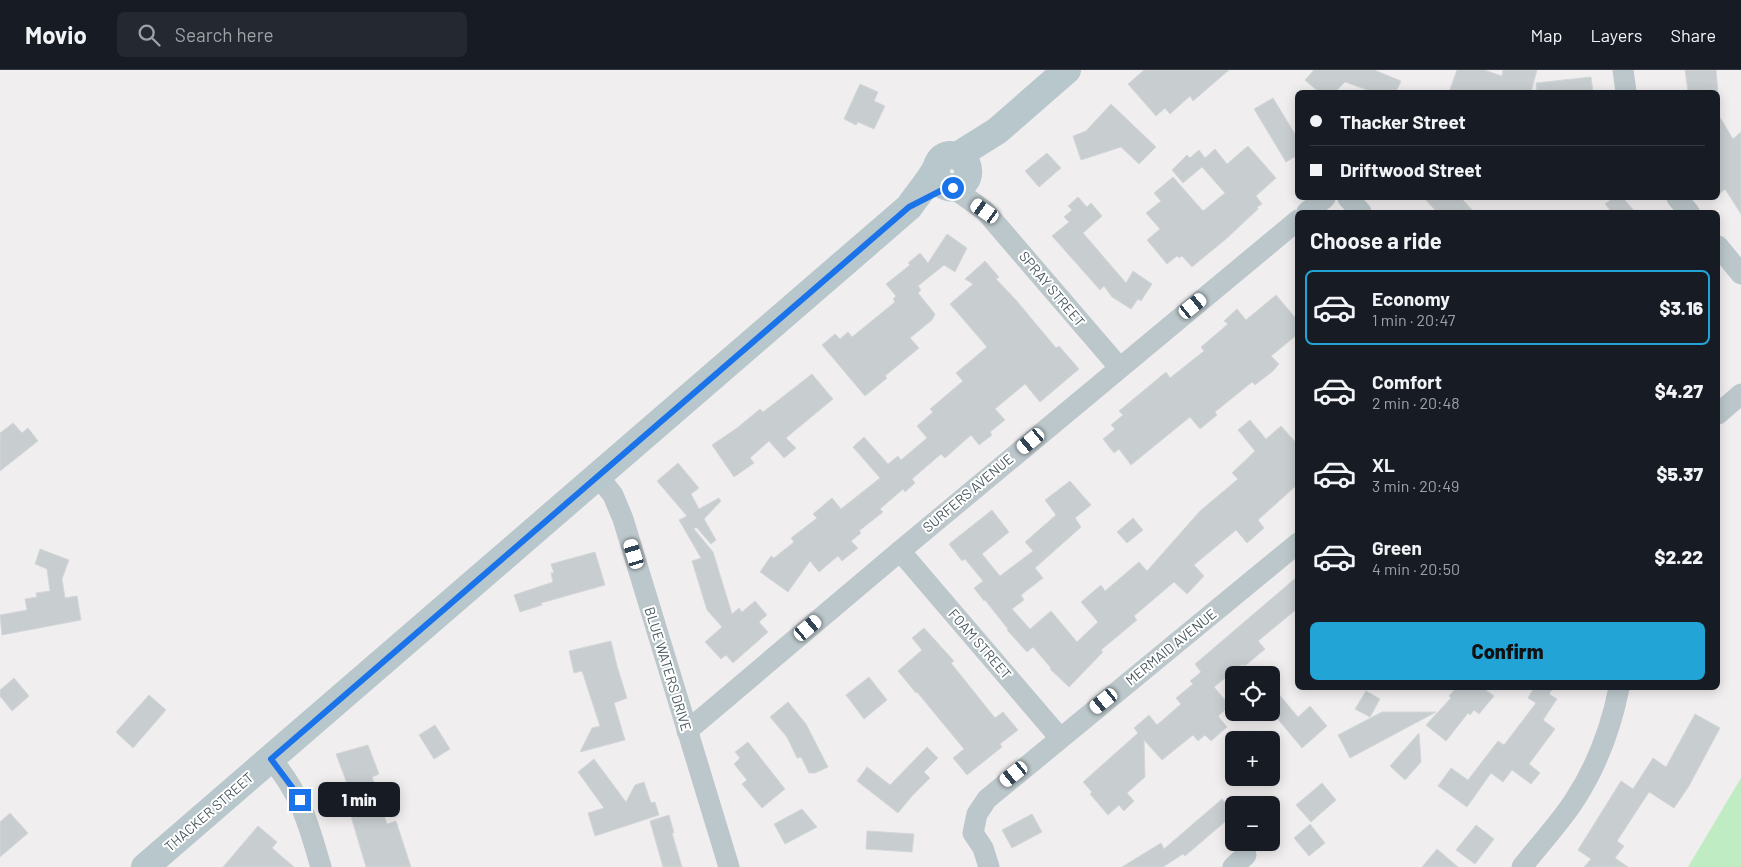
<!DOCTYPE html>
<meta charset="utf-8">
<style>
:root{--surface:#171b24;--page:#242831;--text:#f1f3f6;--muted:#9ea1a6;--line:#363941;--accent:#23a4d6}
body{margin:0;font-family:Barlow,sans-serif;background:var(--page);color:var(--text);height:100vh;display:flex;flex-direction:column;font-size:19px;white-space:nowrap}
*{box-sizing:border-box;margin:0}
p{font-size:16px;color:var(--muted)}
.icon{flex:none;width:28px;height:28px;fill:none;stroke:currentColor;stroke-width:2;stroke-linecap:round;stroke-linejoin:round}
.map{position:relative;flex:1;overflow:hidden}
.details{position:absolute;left:1295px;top:140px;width:425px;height:480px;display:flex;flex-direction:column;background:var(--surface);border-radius:8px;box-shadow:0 2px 12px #0003}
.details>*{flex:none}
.top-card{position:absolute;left:1295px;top:20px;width:425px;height:110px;border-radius:8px;box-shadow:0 2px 12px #0003;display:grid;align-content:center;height:110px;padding:0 15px;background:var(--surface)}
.tools{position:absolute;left:1225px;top:596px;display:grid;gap:10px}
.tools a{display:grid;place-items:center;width:55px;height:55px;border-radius:8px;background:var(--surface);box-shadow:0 2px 12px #0003;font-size:25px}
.end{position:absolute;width:22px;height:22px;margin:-11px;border:6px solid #1a73e8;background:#fff;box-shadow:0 0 0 2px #fff}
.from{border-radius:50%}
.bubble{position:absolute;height:35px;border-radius:8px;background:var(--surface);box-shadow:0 2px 12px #0003;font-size:16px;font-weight:800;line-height:35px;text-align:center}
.car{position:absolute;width:15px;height:30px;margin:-15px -8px;border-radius:6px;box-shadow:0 0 4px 1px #0007;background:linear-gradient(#fff 24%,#345 0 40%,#fff 0 76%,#345 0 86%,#fff 0)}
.top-card b{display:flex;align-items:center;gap:18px;height:48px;font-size:19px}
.top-card b+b{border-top:1px solid var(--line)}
.top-card i{width:12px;height:12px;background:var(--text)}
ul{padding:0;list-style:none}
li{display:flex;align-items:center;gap:15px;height:75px;margin:0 10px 8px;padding:0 5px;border:2px solid transparent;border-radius:8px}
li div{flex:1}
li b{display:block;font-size:19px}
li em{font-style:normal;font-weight:800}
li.active{border-color:var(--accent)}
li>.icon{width:45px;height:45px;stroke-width:1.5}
h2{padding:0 15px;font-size:22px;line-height:60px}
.primary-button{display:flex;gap:10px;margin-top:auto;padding:10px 15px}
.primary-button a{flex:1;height:58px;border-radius:8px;background:var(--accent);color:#111;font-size:20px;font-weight:800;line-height:58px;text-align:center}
header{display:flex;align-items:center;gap:30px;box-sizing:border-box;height:70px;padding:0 25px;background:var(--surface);border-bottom:1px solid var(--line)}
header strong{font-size:24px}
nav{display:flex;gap:28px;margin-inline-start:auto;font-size:18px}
.search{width:350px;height:45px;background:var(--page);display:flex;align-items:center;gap:12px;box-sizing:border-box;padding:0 18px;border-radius:8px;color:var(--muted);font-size:19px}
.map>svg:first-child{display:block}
.green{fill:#bfecc3}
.building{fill:#c8cdd0;stroke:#d3d7d9}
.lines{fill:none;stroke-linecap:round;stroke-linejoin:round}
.street{stroke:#bbc7cb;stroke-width:21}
.secondary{stroke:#b8c7cc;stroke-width:28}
.route{stroke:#1a73e8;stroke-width:6}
.labels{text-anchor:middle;stroke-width:4;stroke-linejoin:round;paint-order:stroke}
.street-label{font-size:14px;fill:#47575b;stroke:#fff}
</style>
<header>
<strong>Movio</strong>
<div class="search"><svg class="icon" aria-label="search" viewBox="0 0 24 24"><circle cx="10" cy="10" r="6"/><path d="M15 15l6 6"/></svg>Search here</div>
<nav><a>Map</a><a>Layers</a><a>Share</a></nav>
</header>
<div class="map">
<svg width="1741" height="797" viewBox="0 0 1741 797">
<rect width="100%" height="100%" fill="#f1eeef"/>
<!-- green -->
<path class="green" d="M1741,708V797H1688Z"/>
<!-- building -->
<g class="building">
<path d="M1144,0H1229L1193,31L1190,26L1170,44L1165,38L1156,46L1128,14Z"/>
<path d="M1314,0H1374L1401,11L1396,22H1373L1345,12L1335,22H1319L1305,10Z"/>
<path d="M1457,0H1484L1502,6L1503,0H1537L1531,22H1449Z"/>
<path d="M1685,0H1716L1718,22H1688Z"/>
<path d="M1591,7L1593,22H1537L1536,13Z"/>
<path d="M860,14L878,22L874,31L885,36L874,59L858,52L856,55L844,49Z"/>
<path d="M1273,28L1298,69V85L1286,92L1254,39Z"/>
<path d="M1111,34L1156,77L1139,94L1121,77L1081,90L1073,66L1086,61Z"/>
<path d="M1718,44L1733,69L1741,62V144L1725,119L1718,125Z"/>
<path d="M1248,76L1276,108L1256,126L1262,134L1257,137L1258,139L1226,169L1192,197L1182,186L1179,188L1177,186L1167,194L1147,170L1160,159L1146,143L1161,131L1154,123L1173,107L1203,141L1225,123L1202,97L1183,113L1172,100L1187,85L1190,88L1199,80L1205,88L1215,79L1227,94Z"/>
<path d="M1047,83L1061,98L1039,117L1025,101Z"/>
<path d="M1078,127L1087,137L1091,133L1102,146L1083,163L1126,213L1133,201L1152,214L1141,231L1138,229L1131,239L1112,227L1104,216L1100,220L1052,166L1069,152L1064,147L1072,140L1068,136Z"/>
<path d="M1424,128H1461L1474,142H1437Z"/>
<path d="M1613,128H1623L1635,142H1612L1605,134Z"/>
<path d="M947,164L967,178L955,202L944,195L918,216L921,220L918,223L935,244L932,250L910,268L919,278L885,306L887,308L865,326L822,275L835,264L840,269L848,262L852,267L895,232L893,229L896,226L886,214L910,195L908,193L920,183L928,193Z"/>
<path d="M985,191L999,207L996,209L1016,230L1056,278L1059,276L1079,299L1040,332L1025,314L995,339L1005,350L990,362L992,365L979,375L971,365L945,388L941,384L912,409L915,413L905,422L903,419L880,439L883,442L859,461L861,463L851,471L858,478L842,491L838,486L819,502L810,491L788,522L760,502L771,486L774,488L794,472L791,468L817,448L813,444L832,428L841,439L880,408L853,377L864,367L888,394L898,386L901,390L927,368L917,356L933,342L930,339L963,311L956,303L987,277L950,234L973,214L965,209Z"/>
<path d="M1276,225L1298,251V264L1271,286L1279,294L1273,301L1255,315L1252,312L1215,342L1217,345L1200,359L1190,347L1131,395L1119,379L1114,383L1103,369L1115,359L1111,355L1123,345L1119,341L1166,302L1170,308L1204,281L1201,277L1228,254L1224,251L1237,239L1246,250Z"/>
<path d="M812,304L833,329L786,368L796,378L784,388L769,371L750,388L754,393L734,407L712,375L737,358L760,339L763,342Z"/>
<path d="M1250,350L1266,369L1281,356L1298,375V414L1258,450L1264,458L1247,473L1236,460L1194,495L1204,506L1187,524L1174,512L1134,546L1137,550L1101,580L1103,582L1069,617L1050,599L1051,598L1033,577L1027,582L1007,560L1008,559L985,530L984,531L974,518L983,511L965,489L962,491L949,474L992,440L1009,462L982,484L1000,506L1033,481L1025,472L1056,445L1045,430L1070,411L1091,435L1075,448L1081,457L1035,498L1043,508L1021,525L1024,530L1012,539L1030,559L1051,541L1077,572L1098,552L1081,532L1101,515L1105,521L1139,492L1147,501L1200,441L1238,409L1232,403L1255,381L1238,360Z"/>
<path d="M13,353L22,363L28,358L38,371L0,401V363Z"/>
<path d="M678,393L699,418L691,424L699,439L719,428L721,431L704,449L716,470L711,474L696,457L694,459L713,482L732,544L739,538L742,542L755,531L767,545L759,552L768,562L733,593L726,585L721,589L705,572L722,557L707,540L692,491L701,488L679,450L687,446L657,411Z"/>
<path d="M1133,448L1143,460L1127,473L1117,462Z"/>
<path d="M40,479L69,490L62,509L65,528L77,526L81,550L2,565L0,545L27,540L25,529L37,527L36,523L50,521L47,499L35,494Z"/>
<path d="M595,482L605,515L541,533L542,535L520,542L514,525L553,512L551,503H554L551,494Z"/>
<path d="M1298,506V538L1258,571L1265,579L1246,595H1241L1214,617L1230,636L1218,646L1227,657L1211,671L1205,665L1198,671L1193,665L1162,690L1144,670L1145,707L1127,723L1134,731L1124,741L1119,735L1108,745L1090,724L1092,722L1083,712L1138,663L1134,658L1149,645L1157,655L1181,634L1176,628L1193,614L1190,611L1201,602L1195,594Z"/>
<path d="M924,558L954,591L951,593L995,648L1003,642L1018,660L1000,674L1002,677L967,705L953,688L964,679L917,622L916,623L898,601L922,580L912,568Z"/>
<path d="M611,571L617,596L627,628L614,633L625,670L580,682L592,658L600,656L582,601L574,603L569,581Z"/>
<path d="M869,607L887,630L864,649L846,625Z"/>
<path d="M14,608L29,626L12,641L0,626V620Z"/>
<path d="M1271,615L1298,647L1310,636L1327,656L1302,678L1271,641Z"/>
<path d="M1456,618H1483L1494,626L1479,644L1474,640L1470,645L1468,643L1446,671L1426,655L1451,628L1449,626Z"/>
<path d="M1534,618H1553L1549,624L1557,629L1543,650L1555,659L1529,694L1540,703L1531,714L1512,700L1503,712L1491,703L1467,737L1438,716L1451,698L1468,710L1498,671L1504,675L1536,633L1528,628Z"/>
<path d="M1366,621L1380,629L1370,647L1355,639Z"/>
<path d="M149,625L166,640L133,678L116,662Z"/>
<path d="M788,632L806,654L828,697L815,703H809L801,687L797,688L787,667L770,647Z"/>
<path d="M1382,642H1436L1350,688L1338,665Z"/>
<path d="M1695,644L1720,658L1689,716L1674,738L1649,722L1617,771L1624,776L1615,788L1628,797H1584L1591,789L1578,780L1621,711L1633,719L1653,688L1666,697Z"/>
<path d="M435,655L450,679L434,689L419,665Z"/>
<path d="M1419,663L1421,692L1405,710L1390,696Z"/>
<path d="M748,672L785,719L762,738L742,714L747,710L734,694L740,688L735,682Z"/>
<path d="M368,675L379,704L372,707L387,754L396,751L411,797H366L345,726L351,724L336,684Z"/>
<path d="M927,677L938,688L924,702L930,708L912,726L898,743L857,711L867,697L890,715Z"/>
<path d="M594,689L626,732L635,715L644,712L651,733L655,732L659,745L595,766L588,743L604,738L578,702Z"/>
<path d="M1322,713L1336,730L1311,752L1296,735Z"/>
<path d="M1222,729L1234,744L1185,786L1183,784L1163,797H1122L1161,773L1164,779Z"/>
<path d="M802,739L817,757L785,774L774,754Z"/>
<path d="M10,743L28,763L0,787V752Z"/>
<path d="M1032,744L1042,762L1012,778L1002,760Z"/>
<path d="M669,745L674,763H672L682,797H663L650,751Z"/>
<path d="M1310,754L1325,773L1309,786L1294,768Z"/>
<path d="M1476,755L1494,769L1475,794L1456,780Z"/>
<path d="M258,756L277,772L272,778L294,797H223Z"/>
<path d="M867,761L914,764L912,782L866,779Z"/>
<path d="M1437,779L1458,797H1422Z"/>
</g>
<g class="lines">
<!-- street -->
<g class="street">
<path d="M1623,0L1626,22"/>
<path d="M953,118L985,141L1119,297"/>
<path d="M1348,128L1361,142"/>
<path d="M1677,128L1689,142"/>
<path d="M1307,142L1325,128"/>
<path d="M1718,176L1741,204"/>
<path d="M1718,344L1741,324"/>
<path d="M598,406L613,425L623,449L729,797"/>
<path d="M900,481L1060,668"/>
<path d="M687,661L900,481L1298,150"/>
<path d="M271,689C301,724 308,753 321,797"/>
<path d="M989,797L983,778L973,763L977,744L987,729L1298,473"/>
<path d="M1233,797L1246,785"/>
<path d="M1522,797C1539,775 1559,754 1574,731C1597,696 1611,658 1619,618"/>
</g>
<!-- secondary -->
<g class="secondary">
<path d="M957,86L997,61L1067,0"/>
<path d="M145,797L909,137C917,125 927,114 934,102C937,98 937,93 941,89C946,84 953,84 959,87C964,89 967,93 968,99C971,120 939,126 935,101"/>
</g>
</g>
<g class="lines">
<!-- route -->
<path class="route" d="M300,730L292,717L271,689L909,137L948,117L953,118"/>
</g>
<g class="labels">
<!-- street labels -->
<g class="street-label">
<text transform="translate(1052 219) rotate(50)" y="5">SPRAY STREET</text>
<text transform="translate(968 423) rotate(-40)" y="5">SURFERS AVENUE</text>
<text transform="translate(980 574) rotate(49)" y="5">FOAM STREET</text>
<text transform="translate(1171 577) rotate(-39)" y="5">MERMAID AVENUE</text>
<text transform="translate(668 599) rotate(73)" y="5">BLUE WATERS DRIVE</text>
<text transform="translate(209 742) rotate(-41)" y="5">THACKER STREET</text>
</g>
</g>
</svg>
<div class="tools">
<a><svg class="icon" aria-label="locate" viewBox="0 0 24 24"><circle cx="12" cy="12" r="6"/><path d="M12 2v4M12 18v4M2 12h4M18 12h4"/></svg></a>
<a>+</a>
<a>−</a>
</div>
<i class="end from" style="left:953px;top:118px"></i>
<i class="end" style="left:300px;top:730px"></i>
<div class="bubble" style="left:318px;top:712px;width:82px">1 min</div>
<i class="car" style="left:985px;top:141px;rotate:305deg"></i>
<i class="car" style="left:1193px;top:236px;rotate:51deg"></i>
<i class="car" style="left:1031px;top:371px;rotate:230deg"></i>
<i class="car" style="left:634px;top:484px;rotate:343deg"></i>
<i class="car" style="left:808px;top:558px;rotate:50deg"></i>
<i class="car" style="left:1104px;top:631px;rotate:231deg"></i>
<i class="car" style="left:1014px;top:704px;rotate:231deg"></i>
<div class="top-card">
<b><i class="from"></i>Thacker Street</b>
<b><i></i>Driftwood Street</b>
</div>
<section class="details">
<h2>Choose a ride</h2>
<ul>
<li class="active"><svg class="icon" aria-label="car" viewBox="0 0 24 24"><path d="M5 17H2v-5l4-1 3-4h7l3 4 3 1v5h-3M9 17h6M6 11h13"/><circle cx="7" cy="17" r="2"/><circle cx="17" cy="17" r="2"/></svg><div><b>Economy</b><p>1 min · 20:47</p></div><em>$3.16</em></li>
<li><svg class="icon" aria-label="car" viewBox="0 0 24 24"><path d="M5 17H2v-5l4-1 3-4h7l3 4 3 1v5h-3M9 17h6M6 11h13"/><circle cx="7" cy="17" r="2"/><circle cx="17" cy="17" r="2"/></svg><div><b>Comfort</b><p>2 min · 20:48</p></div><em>$4.27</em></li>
<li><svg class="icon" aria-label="car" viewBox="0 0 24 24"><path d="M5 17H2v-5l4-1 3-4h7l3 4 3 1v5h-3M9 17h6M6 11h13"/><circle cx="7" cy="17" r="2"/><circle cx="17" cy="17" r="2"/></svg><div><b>XL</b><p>3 min · 20:49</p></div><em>$5.37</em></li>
<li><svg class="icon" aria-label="car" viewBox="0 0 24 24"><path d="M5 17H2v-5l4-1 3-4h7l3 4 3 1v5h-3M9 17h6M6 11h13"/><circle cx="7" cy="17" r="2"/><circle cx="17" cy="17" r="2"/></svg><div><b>Green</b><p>4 min · 20:50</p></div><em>$2.22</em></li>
</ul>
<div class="primary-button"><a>Confirm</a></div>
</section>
</div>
